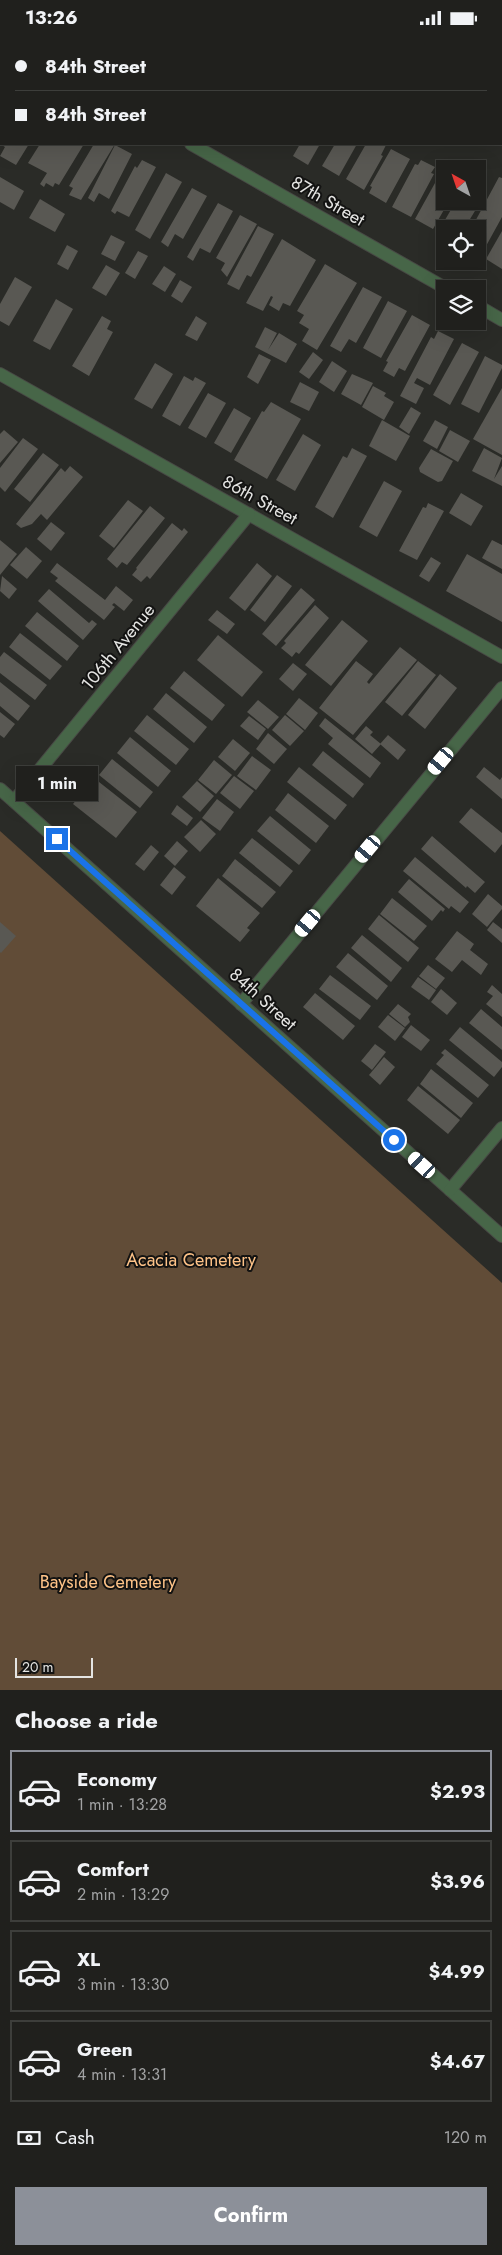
<!DOCTYPE html>
<meta charset="utf-8">
<style>
:root{--surface:#20201d;--page:#282826;--text:#f1f3f6;--muted:#a2a3a4;--line:#3d3e3b;--accent:#8c9099}
body{margin:0;font-family:Jost,sans-serif;background:var(--page);color:var(--text);height:100vh;display:flex;flex-direction:column;font-size:19px;white-space:nowrap}
*{box-sizing:border-box;margin:0}
p{font-size:16px;color:var(--muted)}
.icon{flex:none;width:28px;height:28px;fill:none;stroke:currentColor;stroke-width:2;stroke-linecap:round;stroke-linejoin:round}
.map{position:relative;height:1655px;overflow:hidden}
.sheet{display:flex;flex-direction:column;background:var(--surface);flex:1}
.sheet>*{flex:none}
.hud{position:absolute;left:0px;top:0px;width:502px;height:110px;box-shadow:0 5px 20px #0002,0 0 0 1px var(--line);display:grid;align-content:center;height:110px;padding:0 15px;background:var(--surface)}
.needle{width:32px;rotate:320deg}
.buttons{position:absolute;left:436px;top:125px;display:grid;gap:10px}
.buttons a{display:grid;place-items:center;width:50px;height:50px;border-radius:0px;background:var(--surface);box-shadow:0 5px 20px #0002,0 0 0 1px var(--line);font-size:25px}
.scale{position:absolute;left:15px;bottom:12px;width:78px;box-sizing:border-box;padding-left:5px;border:2px solid #e4e4e2;border-top:0;font-size:14px;line-height:18px;white-space:nowrap;color:#e4e4e2;-webkit-text-stroke:4px #131312;paint-order:stroke}
.end{position:absolute;width:22px;height:22px;margin:-11px;border:6px solid #1a73e8;background:#fff;box-shadow:0 0 0 2px #fff}
.from{border-radius:50%}
.bubble{position:absolute;height:35px;border-radius:0px;background:var(--surface);box-shadow:0 5px 20px #0002,0 0 0 1px var(--line);font-size:16px;font-weight:700;line-height:35px;text-align:center}
.car{position:absolute;width:15px;height:30px;margin:-15px -8px;border-radius:6px;box-shadow:0 0 4px 1px #0007;background:linear-gradient(#fff 24%,#345 0 40%,#fff 0 76%,#345 0 86%,#fff 0)}
.hud b{display:flex;align-items:center;gap:18px;height:48px;font-size:19px}
.hud b+b{border-top:1px solid var(--line)}
.hud i{width:12px;height:12px;background:var(--text)}
ul{padding:0;list-style:none}
li{display:flex;align-items:center;gap:15px;height:82px;margin:0 10px 8px;padding:0 5px;border:2px solid var(--line);border-radius:0px}
li div{flex:1}
li b{display:block;font-size:19px}
li em{font-style:normal;font-weight:700}
li.selected{border-color:var(--accent)}
li>.icon{width:45px;height:45px;stroke-width:1.5}
h2{padding:0 15px;font-size:22px;line-height:60px}
.pay{display:flex;align-items:center;gap:12px;height:55px;padding:0 15px;font-size:19px}
.pay p{margin-inline-start:auto}
.button{display:flex;gap:10px;margin-top:auto;padding:10px 15px}
.button a{flex:1;height:58px;border-radius:0px;background:var(--accent);color:#fff;font-size:20px;font-weight:700;line-height:58px;text-align:center}
.status{display:flex;justify-content:space-between;align-items:center;height:35px;padding:0 25px;background:var(--surface);direction:ltr}
.status svg{height:14px;fill:currentColor}
.map>svg:first-child{display:block}
.green{fill:#614c37}
.building{fill:#595853}
.lines{fill:none;stroke-linecap:round;stroke-linejoin:round}
.minor-casing{stroke:#484945;stroke-width:14}
.minor{stroke:#476648;stroke-width:12}
.route{stroke:#1a73e8;stroke-width:6}
.labels{text-anchor:middle;stroke-width:4;stroke-linejoin:round;paint-order:stroke}
.street-label{font-size:18px;fill:#e4e4e2;stroke:#131312}
.park-label{font-size:18px;fill:#fec388;stroke:#131312}
</style>
<div class="status"><b>13:26</b><svg viewBox="0 0 49 12"><path d="M0 12V9h3v3zM5 12V6h3v6zM10 12V3h3v9zM15 12V0h3v12zM26 1h20v11H26zM47 4h2v5h-2z"/></svg></div>
<div class="map">
<svg width="502" height="1655" viewBox="0 0 502 1655">
<rect width="100%" height="100%" fill="#2a2b27"/>
<!-- green -->
<path class="green" d="M0,796L502,1248V1655H0Z"/>
<!-- building -->
<g class="building">
<path d="M0,109H29L16,130L0,121L5,112Z"/>
<path d="M40,109H84L59,150L55,148L53,152L46,148L44,152L40,149L47,138L28,128Z"/>
<path d="M94,109H115L81,165L69,160L73,153L69,151Z"/>
<path d="M300,109H320L308,130L293,121Z"/>
<path d="M335,109H357L339,141L322,131Z"/>
<path d="M366,109L386,110L381,120L383,121L364,155L346,144Z"/>
<path d="M115,110L132,119L109,164L99,158L94,167L88,163Z"/>
<path d="M391,114L410,124L386,168L369,158L372,152L370,151Z"/>
<path d="M142,125L156,132L129,182L117,176L115,179L111,176L135,131L137,133Z"/>
<path d="M421,125L435,132L431,138L434,139L411,182L392,172L415,129L418,130Z"/>
<path d="M166,138L182,147L150,204L135,195Z"/>
<path d="M440,139L445,142V166H449L433,194L415,184Z"/>
<path d="M0,142L24,156L14,175L0,167Z"/>
<path d="M499,142L502,143V182L480,222L478,220V194H471Z"/>
<path d="M192,153L207,161L183,204L175,199L168,212L161,207Z"/>
<path d="M40,164L65,179L55,197L29,183Z"/>
<path d="M478,164L481,166L464,194H445V201L438,197L456,166H478Z"/>
<path d="M218,168L233,176L210,218L200,213L193,226L187,222Z"/>
<path d="M240,180L257,189L227,242L221,235L225,228L216,223Z"/>
<path d="M258,191L274,199L251,242L247,240L239,255L227,249Z"/>
<path d="M502,196V234L486,224Z"/>
<path d="M111,200L125,207L115,226L101,219Z"/>
<path d="M282,204L316,225L290,271L283,268L279,276L269,270L273,262L271,261L263,276L246,268Z"/>
<path d="M67,210L78,216L68,235L57,229Z"/>
<path d="M138,216L148,221L135,244L125,238Z"/>
<path d="M325,229L357,248L317,315L302,306L309,294L299,288L304,280L297,276Z"/>
<path d="M106,230L120,238L106,261L92,253Z"/>
<path d="M164,231L176,239L165,257L152,249Z"/>
<path d="M15,242L32,252L9,291L0,286V269Z"/>
<path d="M180,245L192,252L182,268L171,261Z"/>
<path d="M363,252L382,262L356,308L349,304L341,317L330,311Z"/>
<path d="M56,264L73,274L50,315L33,306Z"/>
<path d="M388,266L407,276L381,323L363,313Z"/>
<path d="M412,280L430,290L405,336L399,333L394,342L383,336L388,327L386,326Z"/>
<path d="M102,281L111,286L107,294L113,297L89,341L72,331Z"/>
<path d="M196,281L207,288L197,306L185,300Z"/>
<path d="M265,292L277,298L268,315L279,298L297,309L286,328L255,312Z"/>
<path d="M438,296L454,304L430,350L417,343L414,348L424,353L416,369L400,361L431,302L434,304Z"/>
<path d="M462,308L479,317L450,370L433,360Z"/>
<path d="M313,317L323,325L309,344L299,337Z"/>
<path d="M259,319L271,325L258,349L247,342Z"/>
<path d="M485,321L502,330V333L479,378L461,369Z"/>
<path d="M332,326L347,336L334,357L319,347Z"/>
<path d="M155,328L173,339L152,374L134,364Z"/>
<path d="M352,339L373,348L361,370L341,359Z"/>
<path d="M184,341L193,346L195,342L206,348L180,391L162,381Z"/>
<path d="M300,347L319,357L309,376L290,367Z"/>
<path d="M373,351L386,358L384,361L394,367L384,385L362,372Z"/>
<path d="M502,353V420L473,404Z"/>
<path d="M208,358L226,368L206,403L188,393Z"/>
<path d="M271,367L301,384L267,444L234,425L262,376L264,377Z"/>
<path d="M411,372L421,378L409,399L399,392Z"/>
<path d="M234,373L251,383L231,418L214,408Z"/>
<path d="M382,385L410,401L396,426L369,411Z"/>
<path d="M435,385L448,392L437,414L423,406Z"/>
<path d="M4,395L18,407L0,428V399Z"/>
<path d="M450,395L470,406L458,427L439,416Z"/>
<path d="M303,399L321,410L295,456L276,445Z"/>
<path d="M23,403L38,414L5,457L0,452V433Z"/>
<path d="M352,413L367,421L333,483L315,472L343,421L347,423Z"/>
<path d="M484,413L502,423L494,444L502,431V451L472,436Z"/>
<path d="M431,414L453,426L442,446L438,447L420,437L419,433Z"/>
<path d="M43,418L59,430L30,467L14,454Z"/>
<path d="M70,431L83,442L47,485L41,479L32,489L21,493L16,489L61,433L65,437Z"/>
<path d="M384,446L402,456L377,502L359,492Z"/>
<path d="M461,458L483,471L471,491L449,478Z"/>
<path d="M128,465L143,476L114,513L99,501Z"/>
<path d="M428,468L444,476L417,525L399,516L423,472L426,473Z"/>
<path d="M150,471L165,483L127,530L122,527L117,533L107,524Z"/>
<path d="M51,487L65,498L51,516L37,504Z"/>
<path d="M172,488L182,496L184,493L188,497L150,544L147,541L141,547L132,540L137,534L136,533Z"/>
<path d="M0,505L17,519L0,540Z"/>
<path d="M492,505L502,510V534L482,523Z"/>
<path d="M26,512L42,526L27,544L10,530Z"/>
<path d="M467,519L502,539V587L446,556Z"/>
<path d="M431,522L441,528L429,547L419,541Z"/>
<path d="M57,528L105,565L116,551L133,565L124,576L114,568L112,570L115,572L104,585L55,546L58,543L50,537Z"/>
<path d="M257,528L272,541L245,576L229,563Z"/>
<path d="M277,540L292,551L265,587L250,575Z"/>
<path d="M2,541L17,554L9,564L0,556Z"/>
<path d="M301,553L315,565L276,611L262,599Z"/>
<path d="M49,554L89,588L92,585L97,589L83,605L38,566Z"/>
<path d="M315,570L329,583L299,619L296,617L292,622L281,613L286,608L284,606Z"/>
<path d="M217,575L235,589L227,599L208,585Z"/>
<path d="M37,577L79,611L67,626L25,591Z"/>
<path d="M342,585L368,606L331,651L305,630Z"/>
<path d="M20,598L62,631L50,645L9,612Z"/>
<path d="M218,600L263,637L242,662L197,625Z"/>
<path d="M400,612L417,625L353,700L319,673L356,626L373,639L367,647L369,649Z"/>
<path d="M4,617L47,650L35,665L0,638V622Z"/>
<path d="M418,626L436,640L402,681L385,667Z"/>
<path d="M293,628L307,639L293,656L279,644Z"/>
<path d="M184,636L225,670L212,686L170,653Z"/>
<path d="M440,639L457,653L425,694L408,680Z"/>
<path d="M0,647L30,671L18,686L0,671Z"/>
<path d="M166,658L207,692L194,708L153,674Z"/>
<path d="M299,663L318,678L305,695L286,679Z"/>
<path d="M258,665L279,682L268,694L247,677Z"/>
<path d="M0,677L15,689L4,703L0,700Z"/>
<path d="M147,680L189,714L176,730L134,696Z"/>
<path d="M285,680L304,696L290,711L272,695Z"/>
<path d="M249,681L266,694L258,705L240,691Z"/>
<path d="M325,683L381,728L370,743L328,709L333,703L319,691Z"/>
<path d="M366,691L373,697L370,700L381,709L372,719L355,704Z"/>
<path d="M268,698L287,714L274,729L256,714Z"/>
<path d="M388,700L406,715L398,725L380,709Z"/>
<path d="M130,702L171,736L158,752L117,718Z"/>
<path d="M233,704L250,718L235,736L218,722Z"/>
<path d="M323,716L364,749L353,763L312,730Z"/>
<path d="M252,721L271,735L256,755L237,741Z"/>
<path d="M112,724L153,757L140,773L99,740Z"/>
<path d="M214,725L232,740L216,759L198,745Z"/>
<path d="M299,732L347,770L335,785L287,747Z"/>
<path d="M484,732L500,745L502,742V764L476,742Z"/>
<path d="M234,741L254,756L240,774L220,758Z"/>
<path d="M94,743L137,777L116,803L73,769Z"/>
<path d="M197,746L214,761L200,777L182,762Z"/>
<path d="M288,758L329,791L316,808L275,775Z"/>
<path d="M217,764L234,777L220,796L202,783Z"/>
<path d="M177,770L193,783L187,791L171,779Z"/>
<path d="M471,773L502,798V809L495,818L459,787Z"/>
<path d="M270,781L311,815L299,830L257,796Z"/>
<path d="M201,785L216,799L200,817L184,802Z"/>
<path d="M432,801L485,847L475,858L467,851L466,853L421,814Z"/>
<path d="M252,803L293,836L280,852L239,818Z"/>
<path d="M177,806L188,816L175,831L164,821Z"/>
<path d="M151,810L159,817L144,836L135,829Z"/>
<path d="M415,822L469,867L460,878L451,871L449,874L403,836Z"/>
<path d="M235,824L276,857L262,873L222,841Z"/>
<path d="M174,832L186,842L172,860L160,850Z"/>
<path d="M218,843L260,878L247,893L250,895L240,907L196,871Z"/>
<path d="M409,844L445,874L443,877L441,875L432,886L398,857Z"/>
<path d="M488,859L502,871V874L487,892L472,879Z"/>
<path d="M392,863L427,891L414,906L380,879Z"/>
<path d="M379,880L419,913L408,927L368,894Z"/>
<path d="M0,887L16,901L1,918L0,917Z"/>
<path d="M493,887L502,894V908L487,895Z"/>
<path d="M457,896L474,909L470,915L488,929L481,940L462,925L452,937L435,924Z"/>
<path d="M362,900L402,933L391,947L351,913Z"/>
<path d="M348,918L388,951L377,965L336,932Z"/>
<path d="M428,930L445,943L436,954L419,941Z"/>
<path d="M330,940L371,971L360,985L319,954Z"/>
<path d="M418,942L436,955L429,965L411,952Z"/>
<path d="M492,950L502,959V982L486,969L493,961L487,957Z"/>
<path d="M441,954L457,968L447,980L431,967Z"/>
<path d="M315,958L355,991L343,1005L303,972Z"/>
<path d="M398,969L411,979L408,982L410,987L405,992L389,979Z"/>
<path d="M481,974L502,992V1015L469,988Z"/>
<path d="M388,980L405,993L395,1006L378,992Z"/>
<path d="M411,990L430,1005L421,1016L402,1002Z"/>
<path d="M460,992L502,1027V1032L494,1042L449,1005Z"/>
<path d="M375,1009L386,1017L372,1035L361,1026Z"/>
<path d="M445,1014L489,1050L478,1063L436,1029L444,1020L441,1018Z"/>
<path d="M384,1022L395,1032L380,1050L369,1040Z"/>
<path d="M431,1034L473,1068L461,1083L420,1049Z"/>
<path d="M418,1051L460,1085L448,1099L407,1065Z"/>
</g>
<g class="lines">
<defs>
<g id="minor">
<path d="M0,1H1"/>
<path d="M191,109L447,254"/>
<path d="M478,271L502,285"/>
<path d="M0,339L502,622"/>
<path d="M0,754L502,1201"/>
<path d="M14,766L249,479"/>
<path d="M241,969L502,653"/>
<path d="M450,1155L502,1093"/>
</g>
</defs>
<!-- minor casing -->
<use href="#minor" class="minor-casing"/>
<!-- minor -->
<use href="#minor" class="minor"/>
</g>
<g class="lines">
<!-- route -->
<path class="route" d="M57,804L394,1105"/>
</g>
<g class="labels">
<!-- street labels -->
<g class="street-label">
<text transform="translate(328 166) rotate(30)" y="6">87th Street</text>
<text transform="translate(260 465) rotate(29)" y="6">86th Street</text>
<text transform="translate(118 612) rotate(-51)" y="6">106th Avenue</text>
<text transform="translate(263 964) rotate(42)" y="6">84th Street</text>
</g>
<!-- park labels -->
<g class="park-label">
<text x="191" y="1231">Acacia Cemetery</text>
<text x="108" y="1553">Bayside Cemetery</text>
</g>
</g>
</svg>
<div class="buttons">
<a><svg class="needle" viewBox="-14 -14 28 28"><path d="M0-13l5 13h-10z" fill="#e53935"/><path d="M0 13l5-13h-10z" fill="#a2a3a4"/></svg></a>
<a><svg class="icon" aria-label="locate" viewBox="0 0 24 24"><circle cx="12" cy="12" r="6"/><path d="M12 2v4M12 18v4M2 12h4M18 12h4"/></svg></a>
<a><svg class="icon" aria-label="layers" viewBox="0 0 24 24"><path d="M12 4l9 5-9 5-9-5zM3 14l9 5 9-5"/></svg></a>
</div>
<div class="scale">20 m</div>
<i class="end from" style="left:394px;top:1105px"></i>
<i class="end" style="left:57px;top:804px"></i>
<div class="bubble" style="left:16px;top:731px;width:82px">1 min</div>
<i class="car" style="left:441px;top:726px;rotate:220deg"></i>
<i class="car" style="left:368px;top:814px;rotate:220deg"></i>
<i class="car" style="left:308px;top:888px;rotate:220deg"></i>
<i class="car" style="left:422px;top:1130px;rotate:312deg"></i>
<div class="hud">
<b><i class="from"></i>84th Street</b>
<b><i></i>84th Street</b>
</div>
</div>
<section class="sheet">
<h2>Choose a ride</h2>
<ul>
<li class="selected"><svg class="icon" aria-label="car" viewBox="0 0 24 24"><path d="M5 17H2v-5l4-1 3-4h7l3 4 3 1v5h-3M9 17h6M6 11h13"/><circle cx="7" cy="17" r="2"/><circle cx="17" cy="17" r="2"/></svg><div><b>Economy</b><p>1 min · 13:28</p></div><em>$2.93</em></li>
<li><svg class="icon" aria-label="car" viewBox="0 0 24 24"><path d="M5 17H2v-5l4-1 3-4h7l3 4 3 1v5h-3M9 17h6M6 11h13"/><circle cx="7" cy="17" r="2"/><circle cx="17" cy="17" r="2"/></svg><div><b>Comfort</b><p>2 min · 13:29</p></div><em>$3.96</em></li>
<li><svg class="icon" aria-label="car" viewBox="0 0 24 24"><path d="M5 17H2v-5l4-1 3-4h7l3 4 3 1v5h-3M9 17h6M6 11h13"/><circle cx="7" cy="17" r="2"/><circle cx="17" cy="17" r="2"/></svg><div><b>XL</b><p>3 min · 13:30</p></div><em>$4.99</em></li>
<li><svg class="icon" aria-label="car" viewBox="0 0 24 24"><path d="M5 17H2v-5l4-1 3-4h7l3 4 3 1v5h-3M9 17h6M6 11h13"/><circle cx="7" cy="17" r="2"/><circle cx="17" cy="17" r="2"/></svg><div><b>Green</b><p>4 min · 13:31</p></div><em>$4.67</em></li>
</ul>
<div class="pay"><svg class="icon" aria-label="cash" viewBox="0 0 24 24"><path d="M3 7h18v10H3z"/><circle cx="12" cy="12" r="2"/></svg>Cash<p>120 m</p></div>
<div class="button"><a>Confirm</a></div>
</section>
